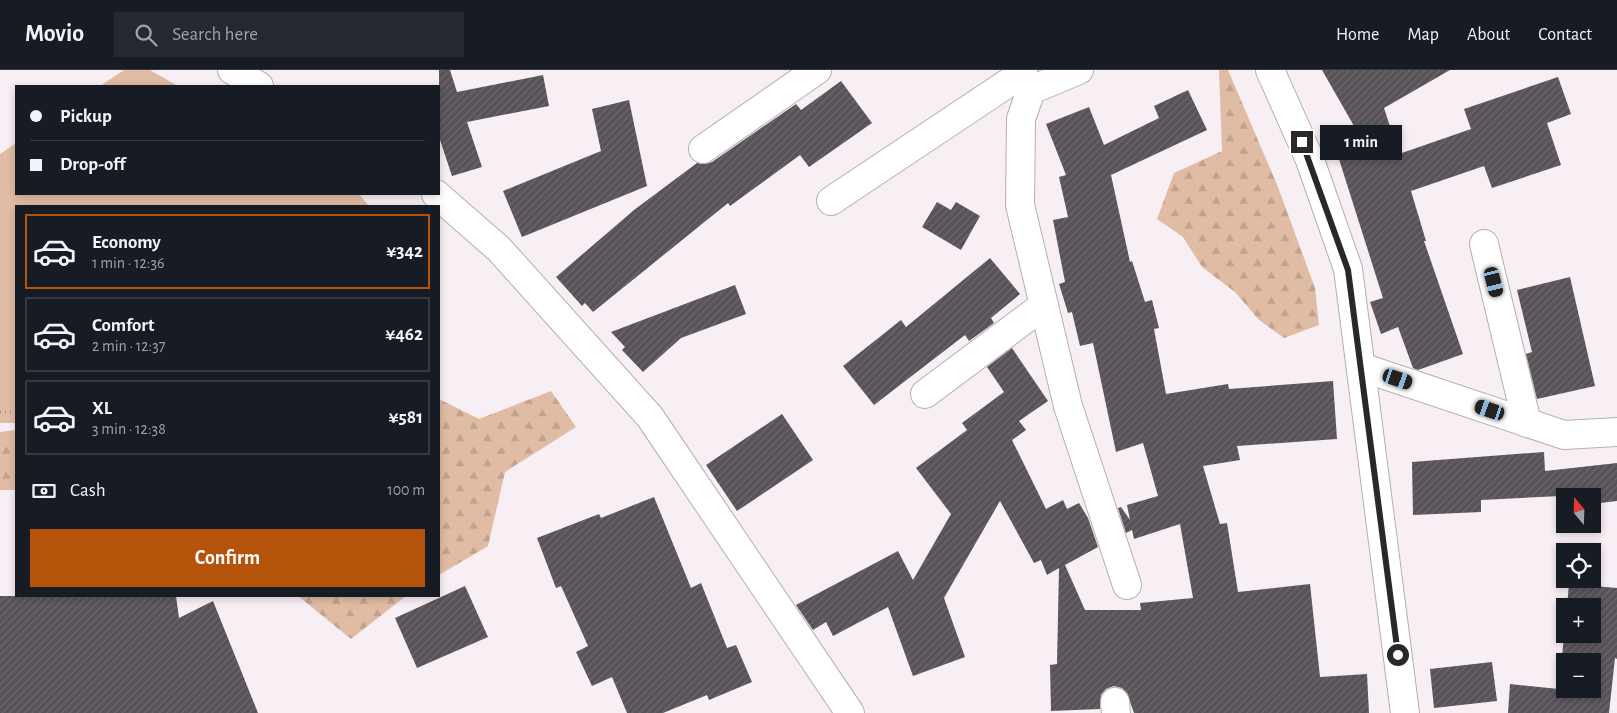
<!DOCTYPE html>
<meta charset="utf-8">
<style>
:root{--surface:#171b24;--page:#242831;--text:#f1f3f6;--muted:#9ea1a6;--line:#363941;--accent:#b45309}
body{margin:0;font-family:"Alegreya Sans",sans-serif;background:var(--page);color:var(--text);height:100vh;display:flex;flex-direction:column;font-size:19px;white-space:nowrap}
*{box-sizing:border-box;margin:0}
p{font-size:16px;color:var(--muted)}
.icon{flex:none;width:28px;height:28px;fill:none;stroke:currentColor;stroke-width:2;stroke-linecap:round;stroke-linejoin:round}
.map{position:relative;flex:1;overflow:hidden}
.drawer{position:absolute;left:15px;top:135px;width:425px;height:392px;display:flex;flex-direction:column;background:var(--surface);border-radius:0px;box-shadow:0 2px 8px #0003}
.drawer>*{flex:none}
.hud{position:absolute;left:15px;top:15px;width:425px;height:110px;border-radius:0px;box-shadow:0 2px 8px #0003;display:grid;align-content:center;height:110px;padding:0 15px;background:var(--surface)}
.needle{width:32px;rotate:341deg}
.tools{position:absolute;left:1556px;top:418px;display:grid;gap:10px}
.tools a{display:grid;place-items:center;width:45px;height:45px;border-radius:0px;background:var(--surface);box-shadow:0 2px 8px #0003;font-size:25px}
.end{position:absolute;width:22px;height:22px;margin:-11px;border:6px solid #2a2728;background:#fff;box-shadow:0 0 0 2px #fff}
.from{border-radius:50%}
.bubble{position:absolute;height:35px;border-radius:0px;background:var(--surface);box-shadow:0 2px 8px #0003;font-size:16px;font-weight:700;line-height:35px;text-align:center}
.car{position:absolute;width:15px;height:30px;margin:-15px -8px;border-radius:6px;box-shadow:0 0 4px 1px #0007;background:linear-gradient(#222 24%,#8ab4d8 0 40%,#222 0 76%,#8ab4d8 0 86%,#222 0)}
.hud b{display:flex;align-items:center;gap:18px;height:48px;font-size:19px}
.hud b+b{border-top:1px solid var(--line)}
.hud i{width:12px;height:12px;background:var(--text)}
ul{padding:9px 0 0;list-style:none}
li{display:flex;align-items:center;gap:15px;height:75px;margin:0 10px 8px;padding:0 5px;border:2px solid var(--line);border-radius:0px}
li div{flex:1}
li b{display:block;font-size:19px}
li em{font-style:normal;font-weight:700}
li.current{border-color:var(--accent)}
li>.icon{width:45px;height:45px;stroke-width:1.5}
.pay{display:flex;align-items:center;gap:12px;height:55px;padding:0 15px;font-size:19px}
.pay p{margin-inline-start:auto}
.cta{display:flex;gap:10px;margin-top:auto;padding:10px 15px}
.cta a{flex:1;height:58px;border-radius:0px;background:var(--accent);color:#fff;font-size:20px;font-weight:700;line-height:58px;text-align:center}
header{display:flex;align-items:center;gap:30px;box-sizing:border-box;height:70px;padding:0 25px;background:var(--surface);border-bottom:1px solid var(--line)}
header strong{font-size:24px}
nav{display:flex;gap:28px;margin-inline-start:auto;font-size:18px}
.search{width:350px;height:45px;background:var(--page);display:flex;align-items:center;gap:12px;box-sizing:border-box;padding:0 18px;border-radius:0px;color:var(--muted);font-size:19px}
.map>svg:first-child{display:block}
.forest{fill:url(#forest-firs)}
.green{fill:#e1bca4}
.building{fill:url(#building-hatch);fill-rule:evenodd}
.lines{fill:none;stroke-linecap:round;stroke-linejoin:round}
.minor-casing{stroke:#b6aeb2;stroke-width:30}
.path{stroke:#a09a9d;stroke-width:3;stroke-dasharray:1 4;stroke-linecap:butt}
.minor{stroke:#fff;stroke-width:28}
.route{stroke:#2a2728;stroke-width:6}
</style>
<header>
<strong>Movio</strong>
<div class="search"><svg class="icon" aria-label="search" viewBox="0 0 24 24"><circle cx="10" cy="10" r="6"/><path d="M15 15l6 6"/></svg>Search here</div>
<nav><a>Home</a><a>Map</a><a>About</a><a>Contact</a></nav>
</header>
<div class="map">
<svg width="1617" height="643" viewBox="0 0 1617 643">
<defs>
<pattern id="forest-firs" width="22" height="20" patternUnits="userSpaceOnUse" patternTransform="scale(1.25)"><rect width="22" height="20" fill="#e1bca4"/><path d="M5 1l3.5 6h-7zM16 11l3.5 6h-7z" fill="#c1a28d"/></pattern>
<pattern id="building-hatch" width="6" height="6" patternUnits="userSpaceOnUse" patternTransform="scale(1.25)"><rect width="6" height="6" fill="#575359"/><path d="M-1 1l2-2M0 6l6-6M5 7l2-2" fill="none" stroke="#6c686d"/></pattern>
</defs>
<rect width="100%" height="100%" fill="#f7eff3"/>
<!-- forest -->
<g class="forest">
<path d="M1219,0H1228L1278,117L1315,218L1319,255L1284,268L1259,250L1235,222L1202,197L1183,167L1157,149L1174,103L1222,81Z"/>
<path d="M551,321L576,357L505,402L488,476L439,505V329L479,349Z"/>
<path d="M16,360V420H0V362Z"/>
<path d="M298,526H406L351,569Z"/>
</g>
<!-- green -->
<g class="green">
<path d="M124,0H150L178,16H100Z"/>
<path d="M16,73V124H359L369,136H16V353H0V84Z"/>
</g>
<!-- building -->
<g class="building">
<path d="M439,0H450L457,22L543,5L549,36L467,52L482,97L452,106L439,67Z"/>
<path d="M1322,0H1450L1384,38L1399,84L1471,59L1464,39L1558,7L1571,44L1547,53L1561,95L1492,118L1484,96L1411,121L1426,171H1424L1463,284L1418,300L1413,298L1398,257L1381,264L1370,232L1383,228L1338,86L1366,77Z"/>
<path d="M841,11L872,53L809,97L800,85L730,136L728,133L593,242L585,233L582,236L556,207L634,140L697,93L705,94L712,92L796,34L801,40Z"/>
<path d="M1188,20L1207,60L1111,105L1130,192L1132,191L1145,232L1152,230L1159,258L1154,259L1166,324L1228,314L1229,319L1333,311L1337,369L1237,376L1240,390L1203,396L1220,454L1227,453L1238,522L1310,514L1320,607L1367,604L1369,643H1134L1127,623L1122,618L1114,616L1106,619L1101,625L1100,639L1051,641L1050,595L1057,594L1059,498L1047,505L1041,490L1034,493L1000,431L944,528L965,587L913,606L888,537L833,566L826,552L813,560L796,535L898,481L913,510L951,444L916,398L967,360L962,353L1004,322L987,297L1012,278L1048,331L1019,351L1026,360L1012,370L1046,439L1063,430L1067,439L1079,433L1088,448L1098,477L1065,495L1085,540H1141L1140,533L1193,528L1180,454L1134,469L1132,460L1126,463L1118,438L1121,437L1130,450L1127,435L1158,426L1143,373L1116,382L1093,273L1080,276L1072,242L1068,243L1059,214L1065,212L1053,150L1068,147L1059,107L1066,105L1046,54L1089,37L1104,75L1159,48L1154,36Z"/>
<path d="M629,30L647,116L522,167L503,121L601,81L592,39Z"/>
<path d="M937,132L951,140L956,132L980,146L961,180L922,157Z"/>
<path d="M990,188L1020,224L991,248L994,253L969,271L965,265L874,335L843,296L901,250L906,257Z"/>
<path d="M1570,207L1595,316L1537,329L1526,284L1532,282L1517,220Z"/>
<path d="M735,215L746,244L681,268L643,302L622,280L625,277L611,262Z"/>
<path d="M782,344L813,390L737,441L706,395Z"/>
<path d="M1544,382L1545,401L1617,393V431L1592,434V426H1565V436L1562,437L1561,426L1481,430V442L1413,445L1412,392Z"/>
<path d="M654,427L691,518L701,513L727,578L736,575L752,612L709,630L707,625L663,643H627L612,607L592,616L576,582L588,576L561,516L556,518L537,468L599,444L601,448Z"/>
<path d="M1569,514L1617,518V589L1615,588L1609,643H1508L1510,614L1559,619L1565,555V564H1592V536H1567ZM1565,591H1592V619H1565Z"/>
<path d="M465,516L488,567L417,598L395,548Z"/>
<path d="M0,526H176L179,548L213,531L258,643H0Z"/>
<path d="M1492,592L1497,631L1434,638L1430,599Z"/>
</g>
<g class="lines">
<defs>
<g id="minor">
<path d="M232,0L259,16"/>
<path d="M1079,0L1031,20L1021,49L1020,135L1068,336L1127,515"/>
<path d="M1270,0L1310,90L1348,199L1405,643"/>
<path d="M703,79L817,0"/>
<path d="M436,124L499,179L650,347L850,643"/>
<path d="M831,131L1023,3"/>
<path d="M1484,174L1527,353"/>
<path d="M1361,297L1564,365L1617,362"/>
<path d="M925,324L1044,235"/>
<path d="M1115,632L1116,643"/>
</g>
</defs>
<!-- minor casing -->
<use href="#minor" class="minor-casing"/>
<!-- path -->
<path class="path" d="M0,342H16"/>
<!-- minor -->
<use href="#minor" class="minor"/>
</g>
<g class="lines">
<!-- route -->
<path class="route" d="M1302,72L1348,200L1398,585"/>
</g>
</svg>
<div class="tools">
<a><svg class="needle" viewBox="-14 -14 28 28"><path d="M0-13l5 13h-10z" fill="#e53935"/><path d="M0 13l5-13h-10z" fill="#9ea1a6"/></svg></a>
<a><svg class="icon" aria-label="locate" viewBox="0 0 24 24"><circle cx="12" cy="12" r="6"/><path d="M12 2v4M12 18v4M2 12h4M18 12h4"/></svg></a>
<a>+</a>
<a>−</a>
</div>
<i class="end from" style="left:1398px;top:585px"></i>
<i class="end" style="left:1302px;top:72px"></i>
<div class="bubble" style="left:1320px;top:55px;width:82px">1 min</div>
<i class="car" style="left:1494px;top:212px;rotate:166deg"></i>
<i class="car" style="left:1398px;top:309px;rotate:109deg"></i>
<i class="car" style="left:1490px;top:340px;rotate:289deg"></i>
<div class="hud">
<b><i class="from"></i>Pickup</b>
<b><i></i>Drop-off</b>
</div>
<section class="drawer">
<ul>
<li class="current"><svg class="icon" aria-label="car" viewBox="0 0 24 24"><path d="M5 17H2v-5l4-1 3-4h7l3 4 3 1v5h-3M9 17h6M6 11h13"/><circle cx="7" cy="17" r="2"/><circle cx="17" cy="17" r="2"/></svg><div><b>Economy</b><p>1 min · 12:36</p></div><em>¥342</em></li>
<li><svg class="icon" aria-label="car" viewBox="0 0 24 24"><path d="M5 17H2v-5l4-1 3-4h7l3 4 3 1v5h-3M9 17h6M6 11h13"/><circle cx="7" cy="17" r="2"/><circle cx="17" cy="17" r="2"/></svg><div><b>Comfort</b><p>2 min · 12:37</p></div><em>¥462</em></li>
<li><svg class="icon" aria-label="car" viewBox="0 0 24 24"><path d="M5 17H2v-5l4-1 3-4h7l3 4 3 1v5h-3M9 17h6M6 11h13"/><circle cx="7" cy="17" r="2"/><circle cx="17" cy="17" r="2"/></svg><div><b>XL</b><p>3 min · 12:38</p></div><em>¥581</em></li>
</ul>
<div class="pay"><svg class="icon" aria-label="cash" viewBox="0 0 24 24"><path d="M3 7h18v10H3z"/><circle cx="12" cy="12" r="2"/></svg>Cash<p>100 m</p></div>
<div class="cta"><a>Confirm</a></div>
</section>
</div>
